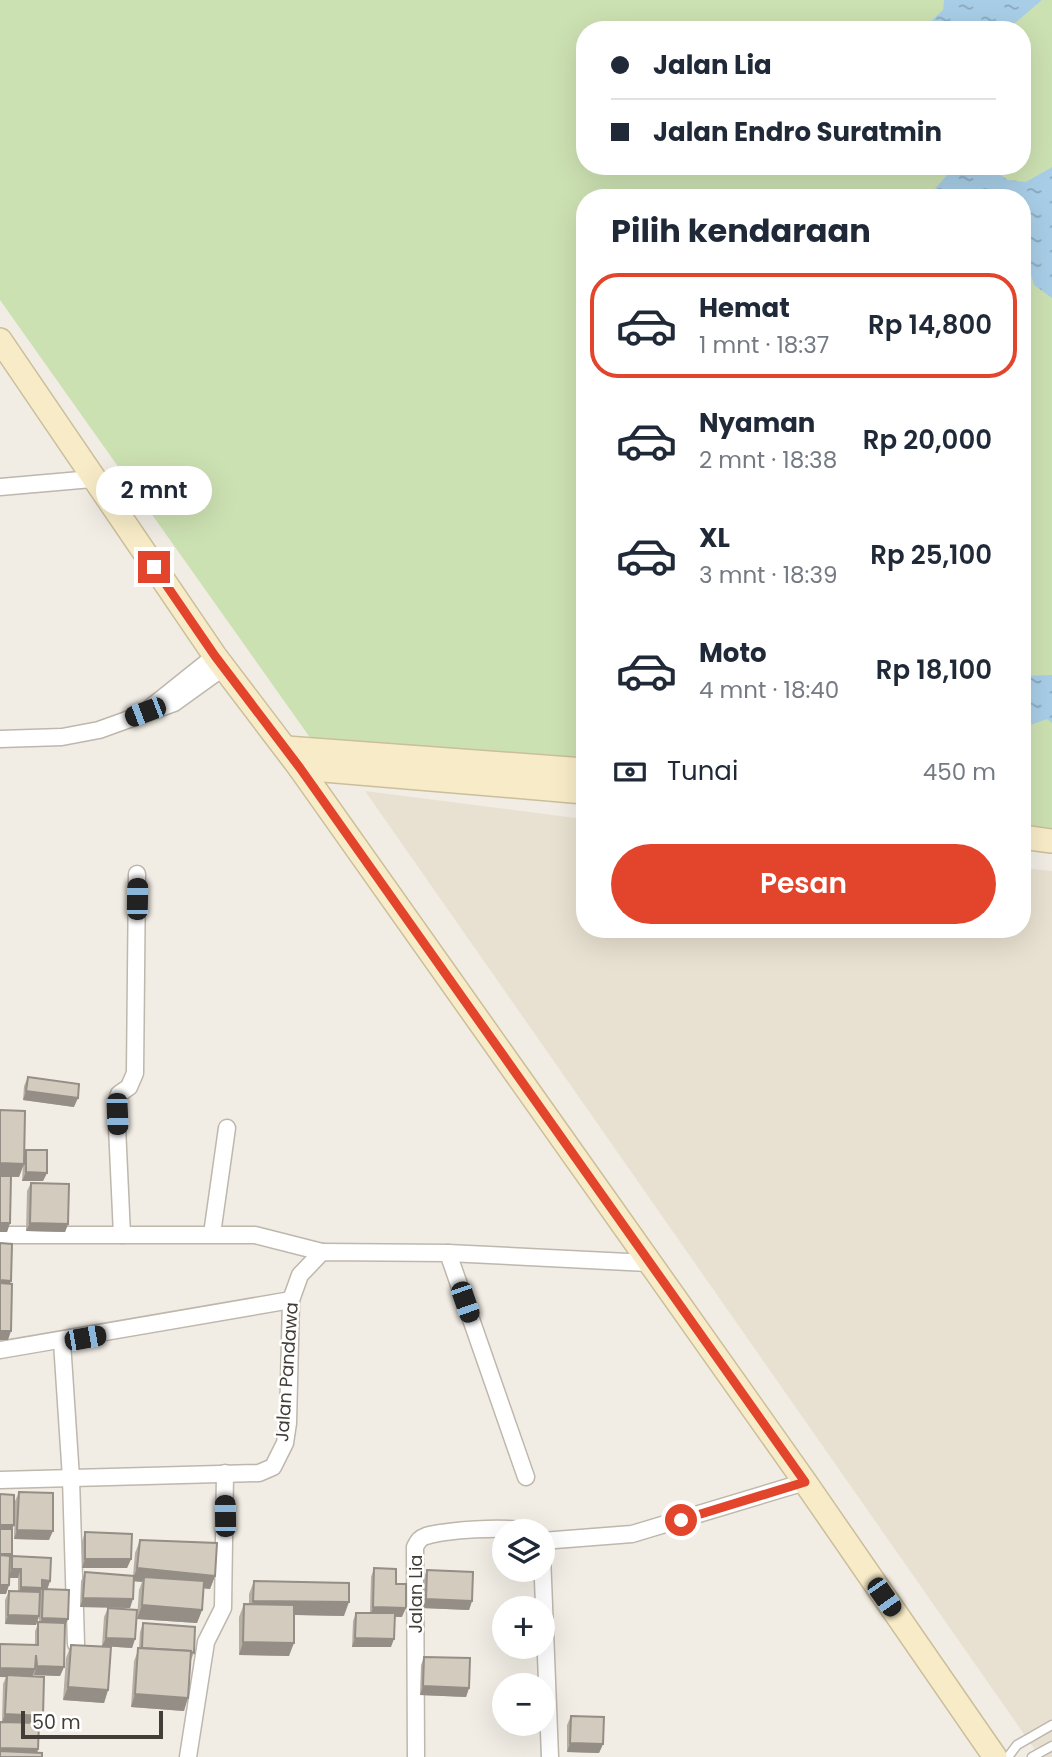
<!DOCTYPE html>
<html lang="id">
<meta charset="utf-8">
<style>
:root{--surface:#fff;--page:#f6f6f7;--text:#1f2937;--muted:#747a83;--line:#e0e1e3;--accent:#e2442c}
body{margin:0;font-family:Poppins,sans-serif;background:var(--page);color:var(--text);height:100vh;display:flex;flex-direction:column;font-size:26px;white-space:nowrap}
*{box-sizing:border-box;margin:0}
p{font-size:23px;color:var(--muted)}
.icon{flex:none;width:38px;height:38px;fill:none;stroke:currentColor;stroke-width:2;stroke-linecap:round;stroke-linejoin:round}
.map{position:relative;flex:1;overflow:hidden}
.sheet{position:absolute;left:576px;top:189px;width:455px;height:749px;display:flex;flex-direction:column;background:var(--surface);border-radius:28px;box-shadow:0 7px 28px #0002}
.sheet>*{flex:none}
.top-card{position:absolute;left:576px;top:21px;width:455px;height:154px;border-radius:28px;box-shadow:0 7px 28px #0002;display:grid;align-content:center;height:154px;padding:0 35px;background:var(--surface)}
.fabs{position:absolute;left:492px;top:1519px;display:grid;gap:14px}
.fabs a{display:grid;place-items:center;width:63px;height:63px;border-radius:50%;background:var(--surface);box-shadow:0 7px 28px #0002;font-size:35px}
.scale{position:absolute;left:21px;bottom:18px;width:142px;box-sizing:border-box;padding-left:7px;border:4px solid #423d36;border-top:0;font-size:19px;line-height:24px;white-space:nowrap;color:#423d36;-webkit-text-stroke:5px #fff;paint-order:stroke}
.end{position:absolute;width:32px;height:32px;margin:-16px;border:9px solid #e2442c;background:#fff;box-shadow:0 0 0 4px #fff}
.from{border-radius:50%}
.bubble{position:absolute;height:49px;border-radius:24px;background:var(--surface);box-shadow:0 7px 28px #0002;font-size:23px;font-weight:600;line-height:49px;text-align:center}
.car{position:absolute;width:21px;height:42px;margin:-21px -10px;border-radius:9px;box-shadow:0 0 5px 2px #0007;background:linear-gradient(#222 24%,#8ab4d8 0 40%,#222 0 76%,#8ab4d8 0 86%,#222 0)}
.top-card b{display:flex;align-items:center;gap:24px;height:66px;font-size:26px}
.top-card b+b{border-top:2px solid var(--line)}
.top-card i{width:18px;height:18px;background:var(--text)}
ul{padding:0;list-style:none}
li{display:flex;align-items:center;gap:21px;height:105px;margin:0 14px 10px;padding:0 21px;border:4px solid transparent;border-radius:28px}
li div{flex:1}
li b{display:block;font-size:26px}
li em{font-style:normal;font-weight:600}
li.active{border-color:var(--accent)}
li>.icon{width:63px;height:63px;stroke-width:1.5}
h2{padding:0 35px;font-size:32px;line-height:84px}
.pay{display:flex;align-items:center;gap:18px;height:77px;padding:0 35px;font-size:26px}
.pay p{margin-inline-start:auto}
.action{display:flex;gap:14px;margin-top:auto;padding:14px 35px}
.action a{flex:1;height:80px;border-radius:42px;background:var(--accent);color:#fff;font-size:28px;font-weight:600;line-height:80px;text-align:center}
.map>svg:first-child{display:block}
.education{fill:#e8e1d1}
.green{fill:#cce1b2;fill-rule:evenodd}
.water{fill:url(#water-ripples)}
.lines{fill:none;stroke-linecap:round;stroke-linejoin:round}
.lane-casing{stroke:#beb7ac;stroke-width:11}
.street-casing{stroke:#beb7ac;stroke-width:19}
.secondary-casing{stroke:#cbbe9a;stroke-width:26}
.lane{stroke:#fff;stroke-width:8}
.street{stroke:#fff;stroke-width:16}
.secondary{stroke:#f8ecc8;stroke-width:23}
.wall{fill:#b6afa4}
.shaded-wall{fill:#948e86}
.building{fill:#d4cbbf;stroke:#948e86;stroke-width:2}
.route{stroke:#e2442c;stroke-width:9}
.labels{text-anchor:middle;stroke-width:5;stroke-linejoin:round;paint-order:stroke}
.street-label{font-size:18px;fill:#423d36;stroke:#fff}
</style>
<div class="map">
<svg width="1052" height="1757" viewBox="0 0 1052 1757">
<defs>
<pattern id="water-ripples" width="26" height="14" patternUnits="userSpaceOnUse" patternTransform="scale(1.75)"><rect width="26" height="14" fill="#a8cee7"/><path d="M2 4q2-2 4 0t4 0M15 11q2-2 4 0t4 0" fill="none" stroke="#8aa8bc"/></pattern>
</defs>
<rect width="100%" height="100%" fill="#f1ede5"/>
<!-- education -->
<path class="education" d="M365,791L584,819V929H1022V868L1052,871V1757H1040Z"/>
<!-- green -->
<path class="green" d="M0,0H1052V835L1022,832V198H584V789L328,763L0,300ZM584,30H1022V166H584Z"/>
<!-- water -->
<g class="water">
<path d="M944,0H1042L1007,30H922L943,10Z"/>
<path d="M955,166H987L1008,180L1026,182L1052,167V298L1034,285L1022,243V198H927Z"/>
<path d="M1052,675V723L1047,719L1022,728V676Z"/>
</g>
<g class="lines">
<defs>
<g id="lane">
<path d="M1008,1757L1017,1745L1052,1725"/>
<path d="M1032,1757L1052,1746"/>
</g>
<g id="street">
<path d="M0,487L92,479"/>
<path d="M150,708L215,656"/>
<path d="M0,739L62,737L99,730L174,703L224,667"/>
<path d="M212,1234L227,1128"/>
<path d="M0,1235H255L322,1252"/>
<path d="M122,1235L116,1105L119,1094L129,1087L135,1073L137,874"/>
<path d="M448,1253L526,1477"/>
<path d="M62,1342L71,1478L76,1644"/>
<path d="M0,1350L291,1300"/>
<path d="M0,1480L259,1473L273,1467L285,1443L288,1423L291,1300L300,1275L322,1252L448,1253L648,1263"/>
<path d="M542,1541L632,1534L805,1482"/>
<path d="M542,1555L550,1757"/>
<path d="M188,1757L206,1642L223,1608L225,1473"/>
<path d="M416,1757L415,1547C418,1541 420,1538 426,1536C447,1530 504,1526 524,1531"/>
</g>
<g id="secondary">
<path d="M0,340L215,656L300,768L805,1482L995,1757"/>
<path d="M286,748L584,770"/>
<path d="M300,768L584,792"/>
<path d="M1022,837L1052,841"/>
</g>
</defs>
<!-- lane casing -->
<use href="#lane" class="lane-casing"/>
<!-- street casing -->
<use href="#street" class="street-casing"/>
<!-- secondary casing -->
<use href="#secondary" class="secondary-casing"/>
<!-- lane -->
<use href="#lane" class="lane"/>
<!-- street -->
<use href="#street" class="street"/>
<!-- secondary -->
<use href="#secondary" class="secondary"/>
</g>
<!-- wall -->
<g class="wall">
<path d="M28,1077L74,1107L23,1100L24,1086Z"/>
<path d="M0,1110L24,1157L26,1150L47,1173L43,1181H22L23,1165L19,1177H11L10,1223L7,1232Z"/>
<path d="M31,1183L68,1224L65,1232L26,1231L27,1191Z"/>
<path d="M19,1492L49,1540L14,1539L15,1501Z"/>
<path d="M0,1494L14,1495V1525L12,1529V1554L10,1563L12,1556L51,1558L50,1581L47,1589L69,1590L68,1619L65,1626L64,1667L60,1676L34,1675V1674L33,1676L44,1677L43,1716L39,1725L38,1749L37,1753H42V1757H0V1722H2L3,1684L6,1677H0V1644L35,1645V1631L39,1622V1617L36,1625L5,1624V1600L9,1591H18V1578H9V1585L6,1594H0Z"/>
<path d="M85,1532L131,1559L127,1568H82V1541Z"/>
<path d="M140,1540L215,1576L210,1589L203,1588L202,1610L197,1623L137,1619L139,1590L142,1582L134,1581L130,1608L80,1607L81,1581L85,1572L133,1576L135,1553Z"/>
<path d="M374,1568L396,1584L402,1617H395L391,1647H352L353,1621L356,1613H370L371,1577Z"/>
<path d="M427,1570L472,1601L469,1610L422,1608L423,1579Z"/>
<path d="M254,1581L344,1616L294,1615L289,1656L239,1655V1617L244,1604H249V1594Z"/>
<path d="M108,1608L135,1639L132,1648L102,1646L104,1617Z"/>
<path d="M143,1623L194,1653L191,1660L184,1711L131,1707L134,1661L139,1648L140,1632Z"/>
<path d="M71,1645L108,1690L104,1703L63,1700L66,1658Z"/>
<path d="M424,1657L469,1688L466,1697L420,1695L421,1665Z"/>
<path d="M571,1716L603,1744L599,1753L567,1752V1725Z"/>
</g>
<!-- shaded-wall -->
<g class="shaded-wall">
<path d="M26,1091L78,1098L74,1107L23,1100Z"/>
<path d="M0,1163L24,1164L19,1177L0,1176Z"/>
<path d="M26,1172L47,1173L43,1181H22Z"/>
<path d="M0,1223H10L7,1232H0Z"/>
<path d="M30,1223L68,1224L65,1232L26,1231Z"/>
<path d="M0,1280L11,1281L8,1290L0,1289Z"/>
<path d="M0,1331H11L8,1340H0Z"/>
<path d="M0,1525H14L10,1534H0Z"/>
<path d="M17,1530L53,1531L49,1540L14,1539Z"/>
<path d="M85,1559H131L127,1568H82Z"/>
<path d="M137,1568L215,1576L210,1589L144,1582V1577L142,1582L132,1581Z"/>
<path d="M12,1569H21L18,1578H8Z"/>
<path d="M42,1580L50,1581L47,1590H41L38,1597L17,1596L21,1587Z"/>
<path d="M0,1585H9L6,1594H0Z"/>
<path d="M83,1598L133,1599L130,1608L80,1607Z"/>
<path d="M426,1599L472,1601L469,1610L422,1608Z"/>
<path d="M253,1601L349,1602L344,1616L249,1614Z"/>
<path d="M142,1605L202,1610L197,1623L137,1619Z"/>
<path d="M373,1607L406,1608L402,1617L370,1616Z"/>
<path d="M8,1615L39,1616L36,1625L5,1624Z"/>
<path d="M42,1618L68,1619L64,1628L39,1627Z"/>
<path d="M106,1638L135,1639L132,1648L102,1646Z"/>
<path d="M355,1638L394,1639L391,1647H352Z"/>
<path d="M243,1642L294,1643L289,1656L239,1655Z"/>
<path d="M37,1666L64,1667L60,1676L34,1675Z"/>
<path d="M0,1668L35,1669L32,1678L0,1677Z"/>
<path d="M423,1686L469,1688L466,1697L420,1695Z"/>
<path d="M68,1687L108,1690L104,1703L63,1700Z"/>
<path d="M135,1694L188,1698L184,1711L131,1707Z"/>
<path d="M5,1714L43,1716L39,1725L2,1723Z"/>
<path d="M570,1743L603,1744L599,1753L567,1752Z"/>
<path d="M0,1748L38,1749L36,1757H0Z"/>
</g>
<!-- building -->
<g class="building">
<path d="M28,1077L79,1084L78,1098L26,1091Z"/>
<path d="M0,1110L25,1111L24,1164L0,1163Z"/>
<path d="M26,1150H47V1173L26,1172Z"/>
<path d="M0,1176H11L10,1223H0Z"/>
<path d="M31,1183L69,1184L68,1224L30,1223Z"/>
<path d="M0,1243L12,1244L11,1281L0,1280Z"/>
<path d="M0,1283L12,1284L11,1331H0Z"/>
<path d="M19,1492L53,1493V1531L17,1530Z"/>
<path d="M0,1494L14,1495V1525H0Z"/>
<rect x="0" y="1529" width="12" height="25"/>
<path d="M85,1532L132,1534L131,1559H85Z"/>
<path d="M140,1540L217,1543L215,1576L137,1568Z"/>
<path d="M0,1555L10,1556L9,1585H0Z"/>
<path d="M12,1556L51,1558L50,1581L42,1580V1588L21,1587V1569H12Z"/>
<path d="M374,1568L396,1569V1584H406V1608L373,1607Z"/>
<path d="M427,1570L473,1572L472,1601L426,1599Z"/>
<path d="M85,1572L134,1576L133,1599L83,1598Z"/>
<path d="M144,1577L204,1581L202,1610L142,1605Z"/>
<path d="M254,1581L349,1583V1602L253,1601Z"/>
<path d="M43,1589L69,1590L68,1619L42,1618Z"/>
<path d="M9,1591L40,1592L39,1616L8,1615Z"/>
<path d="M244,1604L294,1605V1643L243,1642Z"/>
<path d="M108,1608L137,1610L135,1639L106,1638Z"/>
<path d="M356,1613H395L394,1639L355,1638Z"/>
<path d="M38,1622L65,1623L64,1667L37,1666L36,1655L35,1669L0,1668V1644L38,1645Z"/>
<path d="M143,1623L195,1627L194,1653L191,1652V1651L142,1648Z"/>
<path d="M71,1645L111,1647L108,1690L68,1687Z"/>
<path d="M138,1648L191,1651L188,1698L135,1694Z"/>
<path d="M424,1657L470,1658L469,1688L423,1686Z"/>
<path d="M7,1675L44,1677L43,1716L5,1714Z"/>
<path d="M571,1716L604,1717L603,1744L570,1743Z"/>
<path d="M0,1722L39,1723L38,1749L0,1748Z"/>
<path d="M0,1751L42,1753V1757H0Z"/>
</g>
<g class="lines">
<!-- route -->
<path class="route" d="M154,567L215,656L300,768L805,1482L681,1520"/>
</g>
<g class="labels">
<!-- street labels -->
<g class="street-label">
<text transform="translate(287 1372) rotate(-86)" y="6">Jalan Pandawa</text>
<text transform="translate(416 1594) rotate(-90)" y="6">Jalan Lia</text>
</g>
</g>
</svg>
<div class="fabs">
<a><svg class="icon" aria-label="layers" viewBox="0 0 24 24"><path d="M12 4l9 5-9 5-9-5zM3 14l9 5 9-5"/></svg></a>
<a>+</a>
<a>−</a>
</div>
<div class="scale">50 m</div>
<i class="end from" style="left:681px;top:1520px"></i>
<i class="end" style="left:154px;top:567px"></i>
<div class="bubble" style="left:96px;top:466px;width:116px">2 mnt</div>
<i class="car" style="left:145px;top:712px;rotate:249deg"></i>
<i class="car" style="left:137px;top:899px;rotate:1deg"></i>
<i class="car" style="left:117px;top:1114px;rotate:178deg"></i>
<i class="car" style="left:465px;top:1302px;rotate:161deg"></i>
<i class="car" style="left:85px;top:1338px;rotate:80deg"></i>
<i class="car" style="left:225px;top:1516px;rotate:359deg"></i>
<i class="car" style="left:884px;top:1597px;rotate:145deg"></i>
<div class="top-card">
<b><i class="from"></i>Jalan Lia</b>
<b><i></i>Jalan Endro Suratmin</b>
</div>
<section class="sheet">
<h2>Pilih kendaraan</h2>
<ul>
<li class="active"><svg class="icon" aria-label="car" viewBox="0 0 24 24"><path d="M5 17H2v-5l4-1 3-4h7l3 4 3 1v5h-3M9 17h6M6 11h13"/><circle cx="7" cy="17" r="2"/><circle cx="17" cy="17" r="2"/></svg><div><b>Hemat</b><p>1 mnt · 18:37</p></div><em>Rp 14,800</em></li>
<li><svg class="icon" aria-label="car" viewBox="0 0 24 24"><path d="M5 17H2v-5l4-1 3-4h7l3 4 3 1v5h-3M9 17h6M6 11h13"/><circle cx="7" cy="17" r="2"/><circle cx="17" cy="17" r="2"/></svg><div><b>Nyaman</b><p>2 mnt · 18:38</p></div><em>Rp 20,000</em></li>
<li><svg class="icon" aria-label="car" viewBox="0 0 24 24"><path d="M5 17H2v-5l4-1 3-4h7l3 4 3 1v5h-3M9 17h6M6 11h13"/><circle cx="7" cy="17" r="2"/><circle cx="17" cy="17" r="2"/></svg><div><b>XL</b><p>3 mnt · 18:39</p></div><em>Rp 25,100</em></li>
<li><svg class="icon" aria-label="car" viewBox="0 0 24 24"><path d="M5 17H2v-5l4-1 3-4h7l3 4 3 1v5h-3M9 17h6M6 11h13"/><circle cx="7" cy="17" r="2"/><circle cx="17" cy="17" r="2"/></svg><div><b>Moto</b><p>4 mnt · 18:40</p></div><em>Rp 18,100</em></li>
</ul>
<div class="pay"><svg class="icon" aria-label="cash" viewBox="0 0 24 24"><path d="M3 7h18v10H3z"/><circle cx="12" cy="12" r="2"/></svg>Tunai<p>450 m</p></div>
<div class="action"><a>Pesan</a></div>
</section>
</div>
